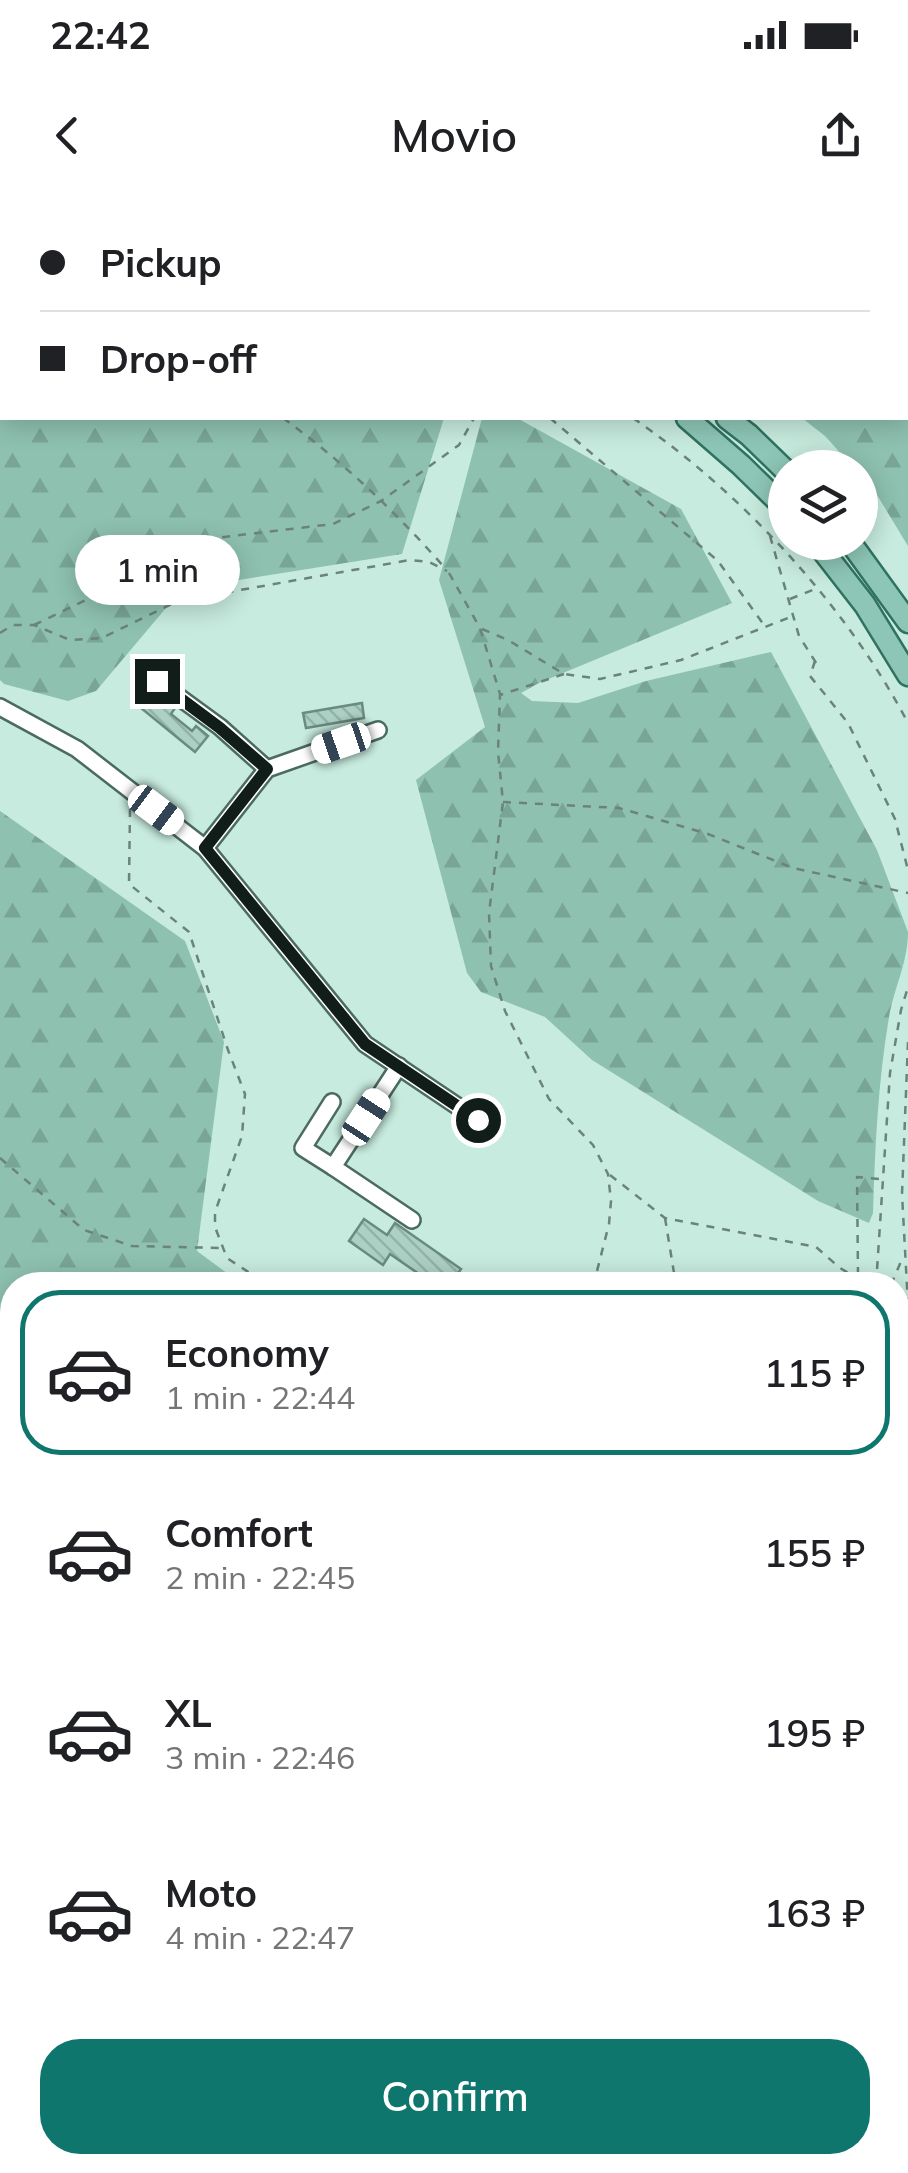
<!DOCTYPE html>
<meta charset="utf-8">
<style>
:root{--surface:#fff;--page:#f2f2f2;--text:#202124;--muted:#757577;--line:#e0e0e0;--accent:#0f766e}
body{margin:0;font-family:Mulish,sans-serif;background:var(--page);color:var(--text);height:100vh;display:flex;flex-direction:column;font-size:38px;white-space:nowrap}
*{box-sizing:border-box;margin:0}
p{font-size:32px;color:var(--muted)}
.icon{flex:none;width:55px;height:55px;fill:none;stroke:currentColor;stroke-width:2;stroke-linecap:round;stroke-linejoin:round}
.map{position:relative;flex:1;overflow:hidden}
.panel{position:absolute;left:0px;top:1072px;width:910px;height:902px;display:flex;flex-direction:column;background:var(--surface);border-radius:40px 40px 0 0;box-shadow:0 5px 25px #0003}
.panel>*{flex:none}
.guide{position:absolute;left:0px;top:0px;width:910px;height:220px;box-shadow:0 5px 25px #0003;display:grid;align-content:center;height:220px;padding:0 40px;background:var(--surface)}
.controls{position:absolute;left:768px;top:250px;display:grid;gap:20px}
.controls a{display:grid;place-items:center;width:110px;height:110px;border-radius:50%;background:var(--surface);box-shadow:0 5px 25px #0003;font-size:50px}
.end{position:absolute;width:45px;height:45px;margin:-22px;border:12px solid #101d19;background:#fff;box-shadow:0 0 0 5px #fff}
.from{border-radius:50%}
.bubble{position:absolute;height:70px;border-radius:35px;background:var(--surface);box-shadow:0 5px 25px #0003;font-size:32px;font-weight:600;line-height:70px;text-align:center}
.car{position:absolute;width:30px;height:60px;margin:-30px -15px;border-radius:12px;box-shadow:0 0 8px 2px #0007;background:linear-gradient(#fff 24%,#345 0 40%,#fff 0 76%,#345 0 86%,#fff 0)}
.guide b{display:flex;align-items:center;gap:35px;height:95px;font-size:38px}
.guide b+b{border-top:2px solid var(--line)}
.guide i{width:25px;height:25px;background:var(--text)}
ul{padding:18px 0 0;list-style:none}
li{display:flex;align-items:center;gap:30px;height:165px;margin:0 20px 15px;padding:0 20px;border:5px solid transparent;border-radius:40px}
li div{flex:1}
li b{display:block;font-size:38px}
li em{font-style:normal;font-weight:600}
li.on{border-color:var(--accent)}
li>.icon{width:90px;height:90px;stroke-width:1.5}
.primary-button{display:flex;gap:20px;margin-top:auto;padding:20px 40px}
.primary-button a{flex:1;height:115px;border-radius:40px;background:var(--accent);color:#fff;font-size:40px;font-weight:600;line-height:115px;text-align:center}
.status{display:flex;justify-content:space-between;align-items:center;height:70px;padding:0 50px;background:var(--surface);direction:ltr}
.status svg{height:28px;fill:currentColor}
header{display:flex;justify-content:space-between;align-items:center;height:130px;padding:0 40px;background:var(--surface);font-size:45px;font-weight:600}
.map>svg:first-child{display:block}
.forest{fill:url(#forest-firs)}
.building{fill:url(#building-back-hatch);stroke:#6a8b80;stroke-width:2.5}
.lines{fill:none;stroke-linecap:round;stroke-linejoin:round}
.minor-casing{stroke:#4b6b61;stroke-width:20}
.major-casing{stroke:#307260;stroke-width:25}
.path{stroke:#6b837b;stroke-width:2.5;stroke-dasharray:8 8;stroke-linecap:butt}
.minor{stroke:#fff;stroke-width:15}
.major{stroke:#8dc6b6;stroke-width:20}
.route{stroke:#101d19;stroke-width:12}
</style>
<div class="status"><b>22:42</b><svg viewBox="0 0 49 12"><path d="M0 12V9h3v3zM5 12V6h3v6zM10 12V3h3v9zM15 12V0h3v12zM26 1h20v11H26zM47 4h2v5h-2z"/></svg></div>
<header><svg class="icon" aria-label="back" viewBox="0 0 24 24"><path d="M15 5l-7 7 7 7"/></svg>Movio<svg class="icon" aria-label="share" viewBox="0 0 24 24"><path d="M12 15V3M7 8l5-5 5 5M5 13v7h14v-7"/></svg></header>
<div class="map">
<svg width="908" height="1973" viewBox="0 0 908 1973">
<defs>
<pattern id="forest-firs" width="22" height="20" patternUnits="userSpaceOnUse" patternTransform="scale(2.5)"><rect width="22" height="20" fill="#8ec1b0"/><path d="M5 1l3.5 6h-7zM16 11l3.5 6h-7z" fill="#79a597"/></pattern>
<pattern id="building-back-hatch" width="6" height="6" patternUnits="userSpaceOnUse" patternTransform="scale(2.5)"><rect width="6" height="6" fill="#add0c4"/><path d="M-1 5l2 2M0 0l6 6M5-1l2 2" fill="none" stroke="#94b2a8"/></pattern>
</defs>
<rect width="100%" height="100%" fill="#c7ebde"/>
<!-- forest -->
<g class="forest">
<path d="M908,112V346L877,295L860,276V268L853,267L825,236L802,218H908Z"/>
<path d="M2,140V218H444L402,354L182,389L96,491L68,501L4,484L0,480V141Z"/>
<path d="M482,218H517L681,309L732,403L539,483L521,493L532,501L578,503L646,481L771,452L877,650L908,732C908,762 894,788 889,817C878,882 875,947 873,1013L869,1023L818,1001L592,860L545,817L481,792L467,773L416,580L485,527L439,380Z"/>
<path d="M0,611L185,741L224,842L197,1051L243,1085H12V1532L0,1544Z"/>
<path d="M0,1889L12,1907V1962L55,1963L60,1973H0Z"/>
</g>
<!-- building -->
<g class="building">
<path d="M144,492L153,499L156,494L175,508L171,514L192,531L196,526L208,536L195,552L135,503Z"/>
<path d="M362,503L364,518L306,528L303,513Z"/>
<path d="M364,1019L387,1035L395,1023L461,1069L450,1085H435L390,1054L383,1065L349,1041Z"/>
</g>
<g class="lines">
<defs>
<g id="minor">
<path d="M480,2V0"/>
<path d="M752,2L753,0"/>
<path d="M157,481L220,527L267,569"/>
<path d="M0,507L77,549L205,648L365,844L478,920"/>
<path d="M205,648L267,569L378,530"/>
<path d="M399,866L333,967L412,1020"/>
<path d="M332,902L303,948L333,967"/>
<path d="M898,1477L905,1475"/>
<path d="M898,1865L908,1853"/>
<path d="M754,1962L767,1973"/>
<path d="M222,1973L226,1962"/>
<path d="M281,1973L287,1962"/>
<path d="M315,1973L322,1962"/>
<path d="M441,1973L449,1962"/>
<path d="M798,1973L808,1962"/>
<path d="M824,1973L828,1962"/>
</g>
<g id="major">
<path d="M0,25L2,24"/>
<path d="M0,51H2"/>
<path d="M687,218L741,265L785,308"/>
<path d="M727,218L749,235L785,270"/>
<path d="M816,342L865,405L908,475"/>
<path d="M850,342L908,422"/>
</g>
</defs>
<!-- minor casing -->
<use href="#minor" class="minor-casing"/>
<!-- major casing -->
<use href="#major" class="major-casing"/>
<!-- path -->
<g class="path">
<path d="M286,0L299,2L314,0"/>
<path d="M398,0L416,2"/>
<path d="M0,79L2,78"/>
<path d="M0,183L2,182"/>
<path d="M283,218C342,261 396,312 444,367"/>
<path d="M550,218L718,361L764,425"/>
<path d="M633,218C742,293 846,405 908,523"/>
<path d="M770,336L799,436L820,469"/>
<path d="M449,373L480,428L500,494"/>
<path d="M790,399L815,389"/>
<path d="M34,425L215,338L333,324L381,301L459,245L474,218"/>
<path d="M482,429L508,440L564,474L600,479L681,460L793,416"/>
<path d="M0,433L13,425H34L70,440L102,438L178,401L410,360L429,362L447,371"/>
<path d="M815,461L810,476L848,523L895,619L908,670"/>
<path d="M564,474L500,495L498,552L503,602L489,713L491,766L505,811L549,899L593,945L608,974L611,1001L609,1024L597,1071L588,1085"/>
<path d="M503,602L619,608L708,634L793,668L908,693"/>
<path d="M130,609L129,684L189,732L228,850L245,894L242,936L215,1012V1027L227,1058L268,1085"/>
<path d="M908,842L902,994L908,1105"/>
<path d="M0,958L84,1030L132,1046L220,1048"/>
<path d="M610,975L665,1018L816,1047L840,1068L869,1085"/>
<path d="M665,1018L676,1085"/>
<path d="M858,1075L857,977L880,979"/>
<path d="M876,1085L890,873L901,810L908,787"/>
<path d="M891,1085L902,1059"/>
<path d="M898,1301V1309"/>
<path d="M898,1367L901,1374"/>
<path d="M0,1378L12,1383"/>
<path d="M898,1428L908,1418"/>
<path d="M898,1438L904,1447V1461"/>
<path d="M0,1586L12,1574"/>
<path d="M0,1830L12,1846"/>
<path d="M0,1895L12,1876"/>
<path d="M66,1962L70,1973"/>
</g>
<!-- minor -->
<use href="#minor" class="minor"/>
<!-- major -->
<use href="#major" class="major"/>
</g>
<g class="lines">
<!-- route -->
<path class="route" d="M157,481L220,528L267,569L205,648L365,844L478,920"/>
</g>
</svg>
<div class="controls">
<a><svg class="icon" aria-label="layers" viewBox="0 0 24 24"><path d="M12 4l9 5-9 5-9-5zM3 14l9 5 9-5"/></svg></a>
</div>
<i class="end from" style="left:478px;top:920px"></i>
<i class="end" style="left:157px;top:481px"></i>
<div class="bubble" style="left:75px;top:335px;width:165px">1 min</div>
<i class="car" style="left:341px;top:543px;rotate:251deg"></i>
<i class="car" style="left:156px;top:610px;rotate:127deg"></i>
<i class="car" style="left:366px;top:917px;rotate:33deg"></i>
<div class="guide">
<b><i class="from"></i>Pickup</b>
<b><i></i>Drop-off</b>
</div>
<section class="panel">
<ul>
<li class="on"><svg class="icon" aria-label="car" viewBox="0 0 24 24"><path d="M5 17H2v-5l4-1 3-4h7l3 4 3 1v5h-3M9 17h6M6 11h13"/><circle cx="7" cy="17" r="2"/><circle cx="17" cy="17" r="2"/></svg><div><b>Economy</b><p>1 min · 22:44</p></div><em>115 ₽</em></li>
<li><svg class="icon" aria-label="car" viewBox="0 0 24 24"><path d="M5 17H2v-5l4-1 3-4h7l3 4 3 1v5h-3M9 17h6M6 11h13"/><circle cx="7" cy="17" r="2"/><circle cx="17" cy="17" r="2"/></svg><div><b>Comfort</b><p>2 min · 22:45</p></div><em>155 ₽</em></li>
<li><svg class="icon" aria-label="car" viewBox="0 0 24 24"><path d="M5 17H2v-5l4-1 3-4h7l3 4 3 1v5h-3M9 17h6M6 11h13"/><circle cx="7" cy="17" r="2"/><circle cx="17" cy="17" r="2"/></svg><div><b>XL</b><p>3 min · 22:46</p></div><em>195 ₽</em></li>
<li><svg class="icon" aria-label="car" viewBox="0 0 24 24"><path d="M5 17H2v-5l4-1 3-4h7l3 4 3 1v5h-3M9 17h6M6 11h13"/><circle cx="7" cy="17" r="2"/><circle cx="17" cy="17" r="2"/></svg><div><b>Moto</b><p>4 min · 22:47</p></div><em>163 ₽</em></li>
</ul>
<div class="primary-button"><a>Confirm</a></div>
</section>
</div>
